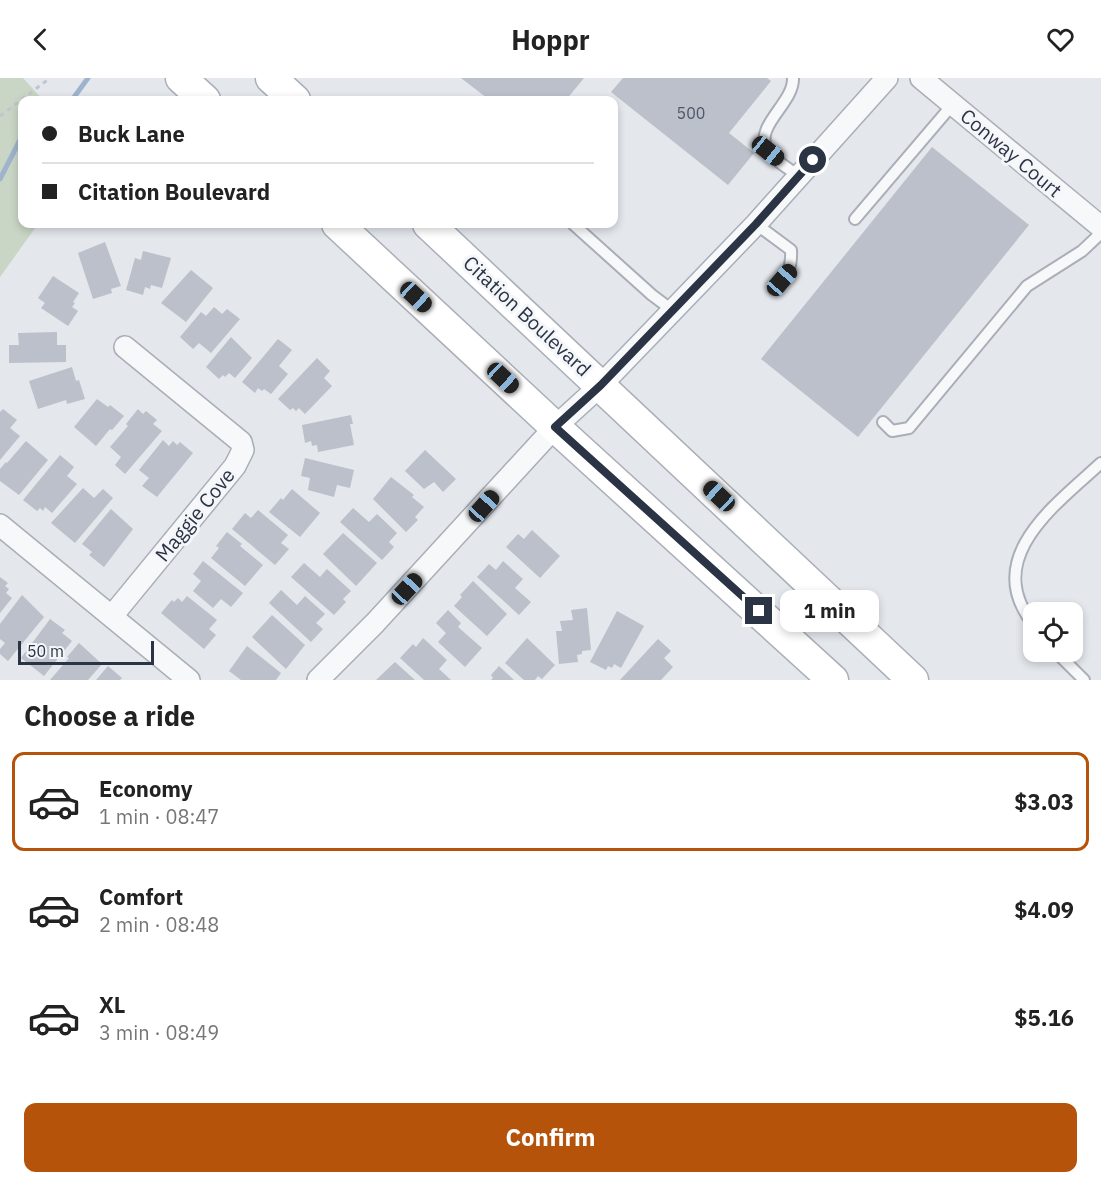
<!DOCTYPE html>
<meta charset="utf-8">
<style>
:root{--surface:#fff;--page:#f2f2f2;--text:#222;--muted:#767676;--line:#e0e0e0;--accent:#b45309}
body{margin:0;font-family:"IBM Plex Sans",sans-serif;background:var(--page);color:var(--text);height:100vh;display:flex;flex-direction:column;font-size:22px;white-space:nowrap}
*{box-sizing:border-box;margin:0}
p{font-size:20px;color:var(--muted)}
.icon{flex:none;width:33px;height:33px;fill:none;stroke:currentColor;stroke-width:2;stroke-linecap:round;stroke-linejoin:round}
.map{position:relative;height:602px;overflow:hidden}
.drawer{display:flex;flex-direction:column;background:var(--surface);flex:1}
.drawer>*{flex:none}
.top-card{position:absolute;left:18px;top:18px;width:600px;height:132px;border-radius:12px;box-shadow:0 3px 9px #0003;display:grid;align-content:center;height:132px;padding:0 24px;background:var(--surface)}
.buttons{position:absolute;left:1023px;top:524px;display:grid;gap:12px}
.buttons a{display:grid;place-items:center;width:60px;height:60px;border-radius:12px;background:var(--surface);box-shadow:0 3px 9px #0003;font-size:30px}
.scale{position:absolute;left:18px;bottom:15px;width:136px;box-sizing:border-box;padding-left:6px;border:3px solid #2b3445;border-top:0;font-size:16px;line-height:21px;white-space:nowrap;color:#2b3445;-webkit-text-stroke:4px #f4f6f9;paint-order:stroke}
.end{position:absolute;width:27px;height:27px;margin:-14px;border:8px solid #2b3445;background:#fff;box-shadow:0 0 0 3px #fff}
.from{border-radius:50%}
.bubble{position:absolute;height:42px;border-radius:12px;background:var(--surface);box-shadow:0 3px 9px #0003;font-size:20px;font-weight:800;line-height:42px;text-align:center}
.car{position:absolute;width:18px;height:36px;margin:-18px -9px;border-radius:8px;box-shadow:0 0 4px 2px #0007;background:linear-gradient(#222 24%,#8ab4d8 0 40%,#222 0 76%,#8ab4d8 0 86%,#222 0)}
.top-card b{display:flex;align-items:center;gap:21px;height:57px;font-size:22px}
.top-card b+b{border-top:2px solid var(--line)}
.top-card i{width:15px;height:15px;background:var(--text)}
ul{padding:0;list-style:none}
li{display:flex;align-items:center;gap:18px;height:99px;margin:0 12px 9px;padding:0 12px;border:3px solid transparent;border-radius:12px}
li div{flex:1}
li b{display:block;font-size:22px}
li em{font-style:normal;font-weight:800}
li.current{border-color:var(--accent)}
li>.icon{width:54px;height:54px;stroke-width:1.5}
h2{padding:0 24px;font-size:27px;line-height:72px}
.primary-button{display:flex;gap:12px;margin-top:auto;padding:12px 24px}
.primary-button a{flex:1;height:69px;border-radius:12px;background:var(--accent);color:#fff;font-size:24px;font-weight:800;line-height:69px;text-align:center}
header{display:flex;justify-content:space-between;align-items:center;height:78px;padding:0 24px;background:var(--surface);font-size:27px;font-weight:800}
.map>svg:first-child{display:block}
.green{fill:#c9d6c5}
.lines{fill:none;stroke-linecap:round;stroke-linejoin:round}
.stream{stroke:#9fb4cc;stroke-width:5}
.building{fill:#bbc0ca}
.service-casing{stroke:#a9aeb7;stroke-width:14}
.minor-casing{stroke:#a9aeb7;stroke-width:24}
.secondary-casing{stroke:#a9aeb7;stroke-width:33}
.path{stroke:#c2c5cb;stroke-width:3;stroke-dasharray:4.5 4.5;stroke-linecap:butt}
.service{stroke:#f7f8fa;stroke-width:10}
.minor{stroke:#f7f8fa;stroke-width:21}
.secondary{stroke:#fff;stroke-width:30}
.route{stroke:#2b3445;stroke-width:8}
.labels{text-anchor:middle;stroke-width:6;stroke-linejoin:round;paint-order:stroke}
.number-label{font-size:16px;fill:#4f5766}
.street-label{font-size:20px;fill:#2b3445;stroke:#f4f6f9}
</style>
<header><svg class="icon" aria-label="back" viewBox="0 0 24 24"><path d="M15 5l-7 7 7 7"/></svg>Hoppr<svg class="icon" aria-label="heart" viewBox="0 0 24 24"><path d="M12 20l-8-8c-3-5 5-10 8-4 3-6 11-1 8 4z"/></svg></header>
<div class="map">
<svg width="1101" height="602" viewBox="0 0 1101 602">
<rect width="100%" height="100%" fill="#e4e7ec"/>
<!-- green -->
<path class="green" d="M0,0H23L43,22H22V146H38L0,199Z"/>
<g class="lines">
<!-- stream -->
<g class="stream">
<path d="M72,22L88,0"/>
<path d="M0,101L22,58"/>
</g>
</g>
<!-- building -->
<g class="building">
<path d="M461,0H584L566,22H485L487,20Z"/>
<path d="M623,0H767L771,3L729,55L754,75L728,107L611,14Z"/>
<path d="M932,69L1029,147L858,359L761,281Z"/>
<path d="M105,164L121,208L111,211L112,215L93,221L78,175Z"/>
<path d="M143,173L171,180L162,210L151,207L150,211L145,209L143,217L126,212L135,180L141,182Z"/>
<path d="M191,192L213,210L186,244L161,225Z"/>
<path d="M53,198L79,215L73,224L75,225L72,229L78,233L68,248L41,230L45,225L38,220Z"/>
<path d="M214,229L222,236L227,231L240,241L211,275L199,265L193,271L180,259L201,234L206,238Z"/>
<path d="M57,254V267H66V284L9,285V267H19L18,255Z"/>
<path d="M231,259L252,280L235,300L229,295L225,299L223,297L219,301L206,289Z"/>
<path d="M278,261L292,272L279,288L288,296L271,316L264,311L262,313L258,310L255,315L242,304Z"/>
<path d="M317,280L330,293L324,300L332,308L305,336L299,330L296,333L293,330L290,332L278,321Z"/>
<path d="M72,289L76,303L79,302L85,321L67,326L66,322L38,331L29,303Z"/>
<path d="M97,321L108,329L110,327L124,338L112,352L110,351L96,368L74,349Z"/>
<path d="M3,331L17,342L10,350L20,358L0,382V334Z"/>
<path d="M138,331L143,336L146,333L157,342L153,346L162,353L125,396L115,387L121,379L110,369L128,348L126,346Z"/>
<path d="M351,337L353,346H350L354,367L318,374L317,367L312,368L311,363L305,365L302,347Z"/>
<path d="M163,362L169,368L173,363L177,367L180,364L193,375L157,419L142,408L149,400L139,392Z"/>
<path d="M26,363L48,382L19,417L0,403V391L6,384L7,385Z"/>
<path d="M425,372L456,401L443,414L434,404L424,411L405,393Z"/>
<path d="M60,377L74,389L67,398L77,406L52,435L45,429L43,433L40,430L37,433L23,422Z"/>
<path d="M305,380L354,392L350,410L337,407L334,419L308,412L310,400L301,398Z"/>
<path d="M391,399L414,417L412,419L424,429L415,439L418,442L406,454L373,421Z"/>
<path d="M83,410L94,420L103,411L113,420L75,465L51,445Z"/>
<path d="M292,411L320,435L300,459L269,434L281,420L283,422Z"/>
<path d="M353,430L369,444L377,436L397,455L389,464L394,469L382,482L340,444Z"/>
<path d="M111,431L133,451L104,489L89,477L92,474L82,466Z"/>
<path d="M258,432L288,457L281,465L289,471L275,487L232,451L245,435L251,440Z"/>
<path d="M532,452L560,478L540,500L506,469L518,456L524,461Z"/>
<path d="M227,454L242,466L240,468L263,487L245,508L211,480L219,470L216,468Z"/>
<path d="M343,455L377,485L356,508L323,476Z"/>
<path d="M203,483L243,515L231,529L221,521L213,530L193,513L201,503L193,496Z"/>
<path d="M503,483L523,501L515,510L531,524L519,537L477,499L489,486L496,492Z"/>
<path d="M304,485L320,499L327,491L351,513L343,521L346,524L334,537L291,499Z"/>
<path d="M0,499L8,505L5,508L9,511L6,515L12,520L0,535Z"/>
<path d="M473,503L507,536L487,558L454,528L462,519L460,517Z"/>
<path d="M281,512L297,527L305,518L325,536L316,545L323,551L311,564L269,525Z"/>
<path d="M22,517L44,539L8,583L0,576V571L5,565L0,561V546Z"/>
<path d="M187,518L217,542L209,551L216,557L204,571L161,535L172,522L174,524L178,520L182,524Z"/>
<path d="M587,530L591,572L582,573V576L577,577L578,584L559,586L556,553H562L560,543L573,542L571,532Z"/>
<path d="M448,532L461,545L458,549L482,570L465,589L438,564L446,555L436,545Z"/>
<path d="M617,533L644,548L621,590L614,586L612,590L608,588L606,592L590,584Z"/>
<path d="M272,537L305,567L286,591L252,559Z"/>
<path d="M50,541L65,552L62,555L72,563L44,598L21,580Z"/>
<path d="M423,560L447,582L439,591L451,602H424L400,580L413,566L416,569Z"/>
<path d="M527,560L555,587L542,601L538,598L535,602H524L505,585Z"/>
<path d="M658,561L671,573L664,580L673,589L661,602H620Z"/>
<path d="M79,565L102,586L88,602H50L69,580L67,579Z"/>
<path d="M247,568L281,595L276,602H241L229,593Z"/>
<path d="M395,584L415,602H376Z"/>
<path d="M108,588L122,600L120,602H96Z"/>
<path d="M499,588L514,602H491L493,600L491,597Z"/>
</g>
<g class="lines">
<defs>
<g id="service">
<path d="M793,0C794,25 754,48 767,71C773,82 789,91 799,98"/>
<path d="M855,141L953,26"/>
<path d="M573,146L652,217L672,232"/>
<path d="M756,146L791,172C792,193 786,197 774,211"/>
<path d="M883,344L892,353L909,350L1027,208L1082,173L1101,155"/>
<path d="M1034,547C980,481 1055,427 1101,385"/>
<path d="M1055,573L1084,602"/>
</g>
<g id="minor">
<path d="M921,0L1101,149"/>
<path d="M0,447L189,602"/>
<path d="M112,538L235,388L243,372L241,364L125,269"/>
<path d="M318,602L375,545L555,349L601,307L756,146L887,0"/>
</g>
<g id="secondary">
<path d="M181,0L205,22"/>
<path d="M271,0L295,22"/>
<path d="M337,146L555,349L833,602"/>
<path d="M428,146L913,602"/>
</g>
</defs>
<!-- service casing -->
<use href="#service" class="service-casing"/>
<!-- minor casing -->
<use href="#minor" class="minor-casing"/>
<!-- secondary casing -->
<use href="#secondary" class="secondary-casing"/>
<!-- path -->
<path class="path" d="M0,38L50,0"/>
<!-- service -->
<use href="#service" class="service"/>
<!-- minor -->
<use href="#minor" class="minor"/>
<!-- secondary -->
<use href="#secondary" class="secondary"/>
</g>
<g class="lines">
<!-- route -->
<path class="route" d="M759,533L555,349L601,307L756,146L813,82"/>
</g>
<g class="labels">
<!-- number labels -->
<g class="number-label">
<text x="691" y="41">500</text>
</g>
<!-- street labels -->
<g class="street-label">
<text transform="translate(1011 75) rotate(40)" y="7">Conway Court</text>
<text transform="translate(527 238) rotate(43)" y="7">Citation Boulevard</text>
<text transform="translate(195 437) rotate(-51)" y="7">Maggie Cove</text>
</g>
</g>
</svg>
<div class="buttons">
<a><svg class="icon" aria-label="locate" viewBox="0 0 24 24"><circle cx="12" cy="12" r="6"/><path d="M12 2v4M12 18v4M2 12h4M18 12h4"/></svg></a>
</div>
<div class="scale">50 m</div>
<i class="end from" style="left:813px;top:82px"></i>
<i class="end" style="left:759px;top:533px"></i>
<div class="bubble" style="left:780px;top:512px;width:99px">1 min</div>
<i class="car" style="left:768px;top:73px;rotate:129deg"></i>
<i class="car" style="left:782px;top:202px;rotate:41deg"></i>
<i class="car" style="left:416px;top:219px;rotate:133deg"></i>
<i class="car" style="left:503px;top:300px;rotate:133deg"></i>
<i class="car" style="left:719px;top:418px;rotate:313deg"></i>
<i class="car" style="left:484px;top:428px;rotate:42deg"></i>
<i class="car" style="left:407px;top:511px;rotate:43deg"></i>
<div class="top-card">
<b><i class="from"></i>Buck Lane</b>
<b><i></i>Citation Boulevard</b>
</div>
</div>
<section class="drawer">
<h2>Choose a ride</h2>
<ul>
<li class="current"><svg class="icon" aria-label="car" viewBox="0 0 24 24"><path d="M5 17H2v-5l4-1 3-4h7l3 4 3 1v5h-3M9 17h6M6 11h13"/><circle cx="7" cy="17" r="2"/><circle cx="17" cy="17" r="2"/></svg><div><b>Economy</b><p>1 min · 08:47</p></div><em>$3.03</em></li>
<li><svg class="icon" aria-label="car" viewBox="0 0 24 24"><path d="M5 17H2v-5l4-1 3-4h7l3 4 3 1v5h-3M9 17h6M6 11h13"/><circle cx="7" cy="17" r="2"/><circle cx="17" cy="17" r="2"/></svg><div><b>Comfort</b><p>2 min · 08:48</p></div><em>$4.09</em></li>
<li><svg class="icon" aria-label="car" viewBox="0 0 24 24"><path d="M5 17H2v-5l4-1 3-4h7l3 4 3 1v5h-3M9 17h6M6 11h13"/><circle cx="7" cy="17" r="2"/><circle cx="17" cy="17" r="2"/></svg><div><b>XL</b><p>3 min · 08:49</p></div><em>$5.16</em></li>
</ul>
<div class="primary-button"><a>Confirm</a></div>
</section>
